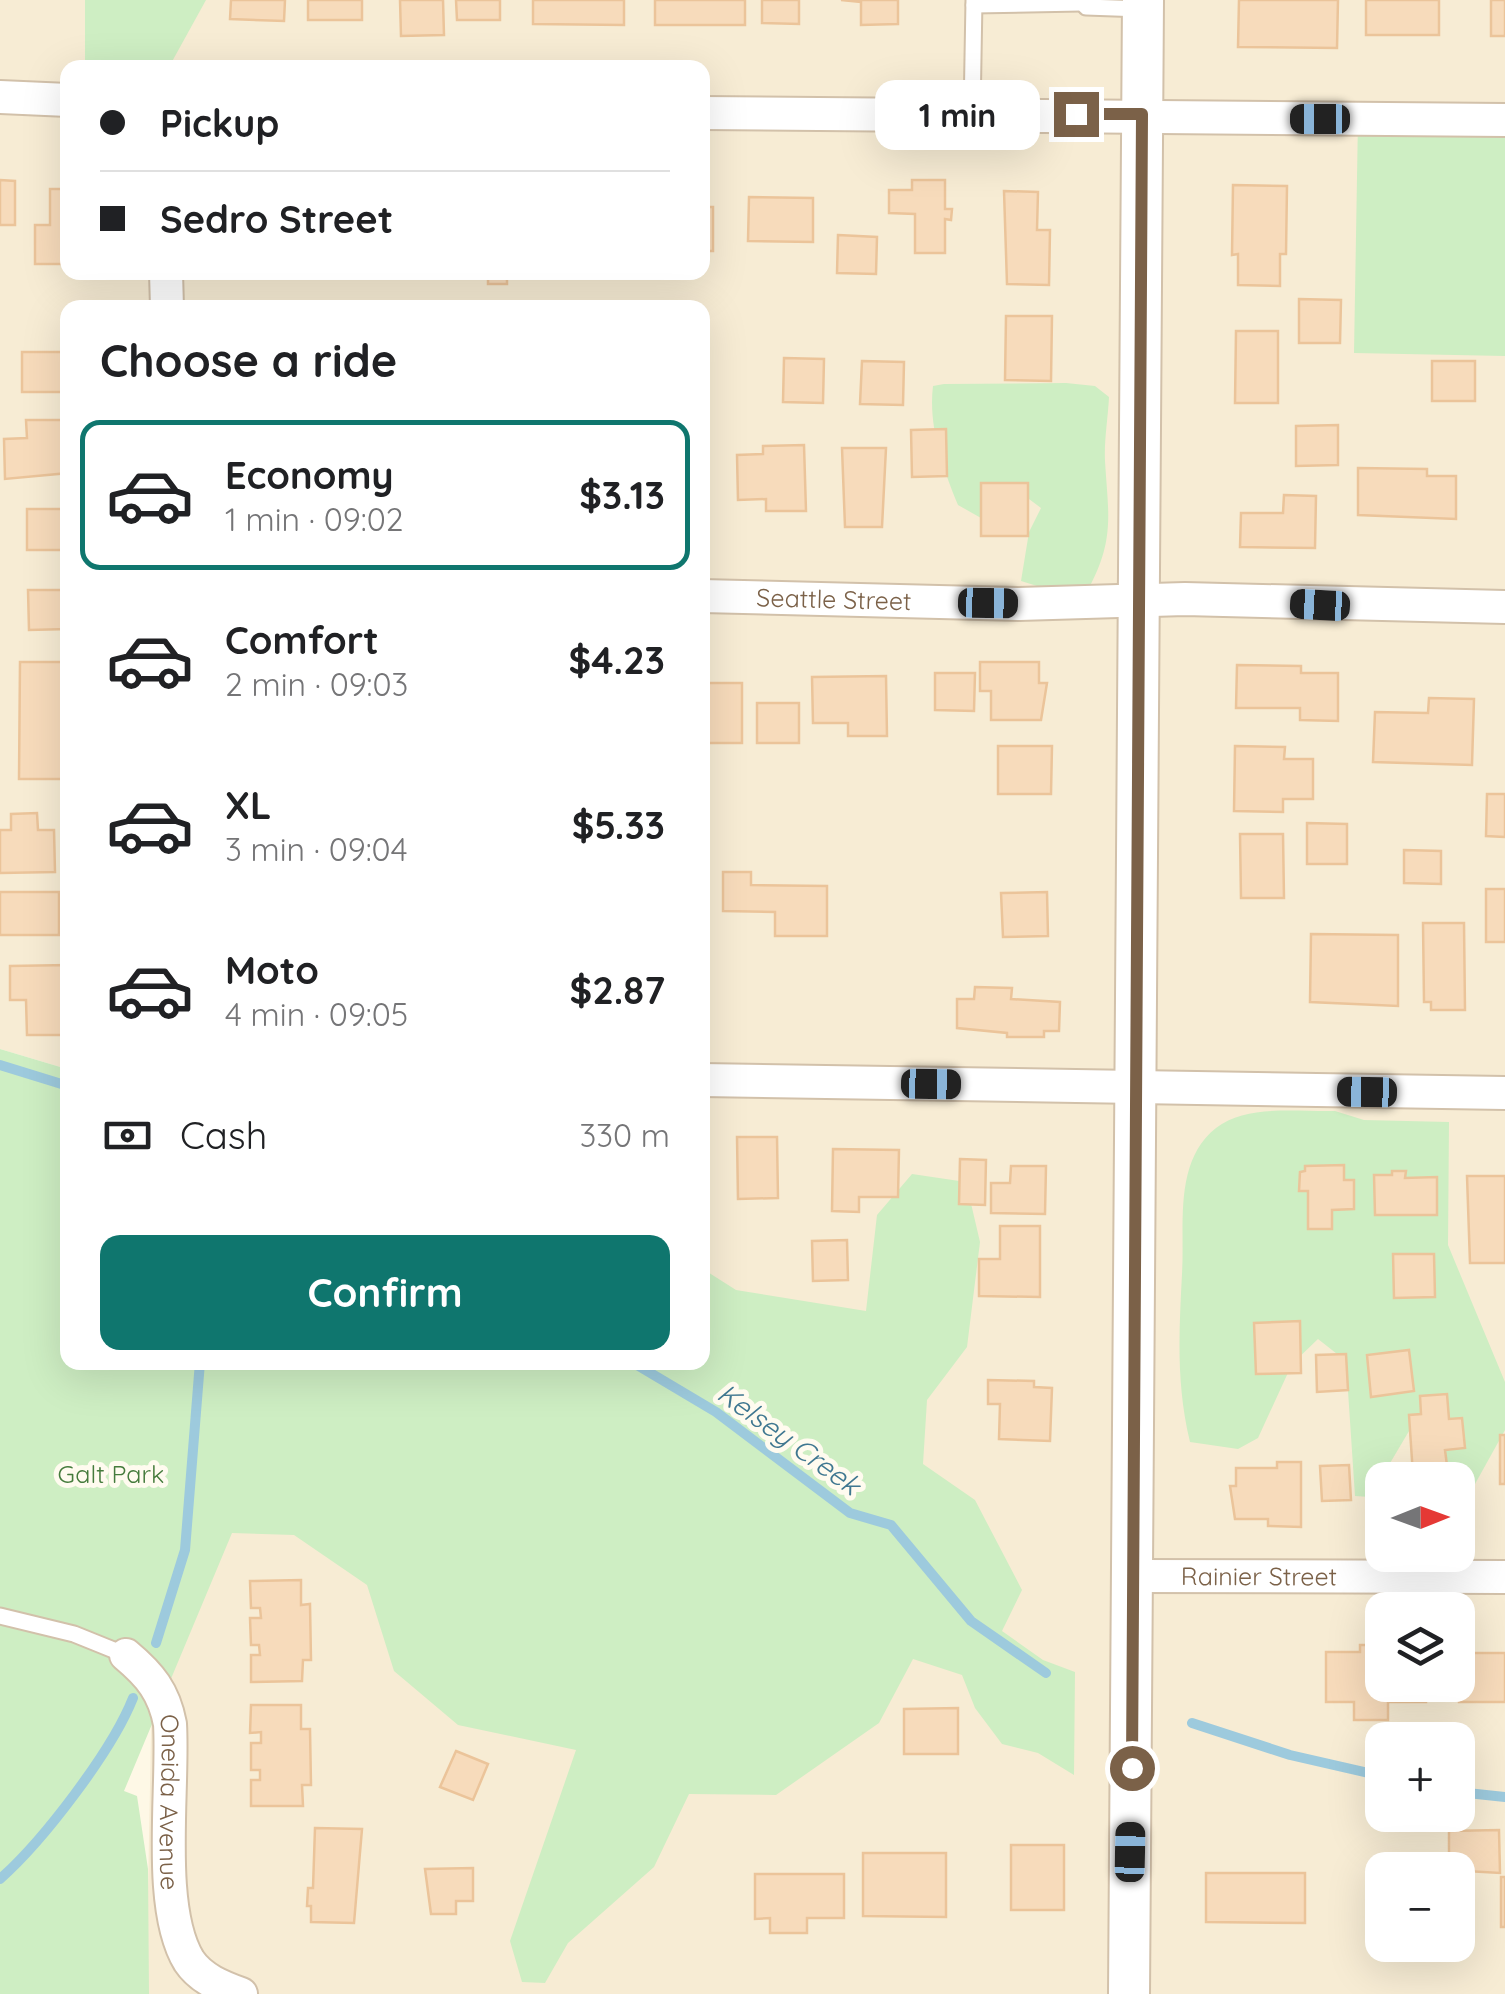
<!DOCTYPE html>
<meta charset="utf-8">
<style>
:root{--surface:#fff;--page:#f2f2f2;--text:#202124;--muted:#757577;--line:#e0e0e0;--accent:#0f766e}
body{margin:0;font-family:Quicksand,sans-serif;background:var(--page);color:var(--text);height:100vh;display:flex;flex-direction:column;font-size:38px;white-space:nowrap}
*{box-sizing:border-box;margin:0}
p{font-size:32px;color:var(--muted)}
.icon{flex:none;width:55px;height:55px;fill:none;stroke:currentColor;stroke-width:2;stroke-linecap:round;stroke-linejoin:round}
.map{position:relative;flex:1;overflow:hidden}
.side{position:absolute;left:60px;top:300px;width:650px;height:1070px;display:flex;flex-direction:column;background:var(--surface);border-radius:20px;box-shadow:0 10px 40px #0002}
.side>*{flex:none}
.hud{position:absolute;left:60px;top:60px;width:650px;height:220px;border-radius:20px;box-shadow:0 10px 40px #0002;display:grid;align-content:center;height:220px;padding:0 40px;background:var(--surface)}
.needle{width:65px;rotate:89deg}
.controls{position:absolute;left:1365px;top:1462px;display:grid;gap:20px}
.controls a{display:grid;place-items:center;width:110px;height:110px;border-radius:20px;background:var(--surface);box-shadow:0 10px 40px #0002;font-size:50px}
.end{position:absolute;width:45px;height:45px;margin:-22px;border:12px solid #7b6148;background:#fff;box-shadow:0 0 0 5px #fff}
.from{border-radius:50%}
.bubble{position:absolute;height:70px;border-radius:20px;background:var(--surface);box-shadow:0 10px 40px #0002;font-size:32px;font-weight:800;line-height:70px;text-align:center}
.car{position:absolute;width:30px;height:60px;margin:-30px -15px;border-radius:12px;box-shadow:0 0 8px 2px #0007;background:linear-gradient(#222 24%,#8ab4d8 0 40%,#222 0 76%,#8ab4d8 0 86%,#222 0)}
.hud b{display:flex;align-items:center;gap:35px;height:95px;font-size:38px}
.hud b+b{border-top:2px solid var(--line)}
.hud i{width:25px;height:25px;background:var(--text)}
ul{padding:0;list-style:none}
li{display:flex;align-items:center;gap:30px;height:150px;margin:0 20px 15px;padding:0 20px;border:5px solid transparent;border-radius:20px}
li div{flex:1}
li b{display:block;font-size:38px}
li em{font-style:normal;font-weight:800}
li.current{border-color:var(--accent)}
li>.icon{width:90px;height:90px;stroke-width:1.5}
h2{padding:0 40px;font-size:45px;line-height:120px}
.pay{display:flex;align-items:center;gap:25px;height:110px;padding:0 40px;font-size:38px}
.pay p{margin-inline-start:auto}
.action{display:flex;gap:20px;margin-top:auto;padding:20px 40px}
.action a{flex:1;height:115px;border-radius:20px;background:var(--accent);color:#fff;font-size:40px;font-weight:800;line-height:115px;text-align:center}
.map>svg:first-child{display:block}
.residential{fill:#f7ecd4;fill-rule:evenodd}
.green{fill:#ceeec3}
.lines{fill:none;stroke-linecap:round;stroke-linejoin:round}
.stream{stroke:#9dcadd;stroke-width:10}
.building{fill:#f7dbbb;stroke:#ebc49a;stroke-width:2.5}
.service-casing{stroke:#d2c1aa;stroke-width:19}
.minor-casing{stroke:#d2c1aa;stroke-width:36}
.tertiary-casing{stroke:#d2c1aa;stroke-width:44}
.service{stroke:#fff;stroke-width:15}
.minor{stroke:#fff;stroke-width:32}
.tertiary{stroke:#fff;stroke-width:40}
.route{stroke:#7b6148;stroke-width:12}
.labels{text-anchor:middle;stroke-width:10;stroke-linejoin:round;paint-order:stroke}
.street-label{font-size:25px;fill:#7b6148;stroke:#fffbef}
.park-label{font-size:25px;fill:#457b3c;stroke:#fffbef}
.water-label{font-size:28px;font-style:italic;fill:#3f7790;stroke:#fffbef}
</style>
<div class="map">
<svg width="1505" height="1994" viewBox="0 0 1505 1994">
<rect width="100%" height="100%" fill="#fef8e6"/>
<!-- residential -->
<path class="residential" d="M0,0H1505V1994H146L155,1525L702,1362V308H68L67,1069L0,1049ZM68,68H702V272H68ZM1382,1480H1458V1555H1382ZM1382,1610H1458V1685H1382ZM1382,1740H1458V1815H1382ZM1382,1870H1458V1945H1382Z"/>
<!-- green -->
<g class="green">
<path d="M85,0H206L169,67L85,68Z"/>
<path d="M1358,119L1505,120V356L1354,353Z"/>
<path d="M1066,383L1095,386L1109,397C1108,418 1104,440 1105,461C1108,512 1115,538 1090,586L1050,590L1021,581L1029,532L1041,508L1021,493L981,518L958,505C943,468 928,426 933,386L944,384Z"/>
<path d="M0,1049L67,1069L68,1362H702L703,1269L736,1290L866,1311L877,1215L912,1174L966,1182L980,1242L967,1347L927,1400L923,1464L975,1500L1022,1590L1002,1631L1043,1660L1075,1672L1074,1775L1038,1753L1002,1744L975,1708L962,1675L913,1659L879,1723L776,1795L689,1794L654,1867L568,1943L545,1983L522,1982L510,1941L576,1750L458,1725L394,1671L367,1585L294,1535L232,1533L124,1791L137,1796L148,1869L149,1994H0Z"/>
<path d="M1335,1111L1364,1120L1449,1122L1448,1245L1505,1382V1430L1465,1502H1458V1480H1443L1441,1435L1412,1426L1370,1497L1355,1496L1346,1361L1318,1339L1292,1364L1258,1438L1238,1449L1190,1442C1176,1383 1179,1333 1182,1274C1185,1226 1173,1162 1216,1128C1247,1104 1297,1112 1335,1111Z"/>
</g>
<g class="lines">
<!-- stream -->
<g class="stream">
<path d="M0,1065L68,1086"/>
<path d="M632,1362L716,1412L850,1513L891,1525L971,1621L1046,1673"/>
<path d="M156,1643L185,1550L200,1362"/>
<path d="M1192,1723L1290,1755L1382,1776"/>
<path d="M1458,1792L1505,1797"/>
<path d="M0,1879C43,1841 112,1751 133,1698"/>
</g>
</g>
<!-- building -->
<g class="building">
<path d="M231,0H285L284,21L230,19Z"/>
<rect x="308" y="0" width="54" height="20"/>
<path d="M400,0H443L444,35L401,36Z"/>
<path d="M456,0H500V20H457Z"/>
<path d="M533,0H624V25L533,24Z"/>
<rect x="655" y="0" width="90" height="25"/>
<path d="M762,0H799V24L762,23Z"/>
<path d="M841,0H898V24L861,25V2Z"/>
<path d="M1239,0H1338L1337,48L1238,47Z"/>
<rect x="1366" y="0" width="73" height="35"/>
<rect x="1491" y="0" width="14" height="36"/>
<path d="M0,180L15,181V225H0Z"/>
<path d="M912,180H945V209H952L951,220L945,219V253H915V214L889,213V190H912Z"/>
<path d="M1233,185L1287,186L1286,254H1280V286L1238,285V254L1232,255Z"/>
<path d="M50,189H68V264H35V225H50Z"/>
<path d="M1004,191L1038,192L1037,230H1050L1049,285L1007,284Z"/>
<path d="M749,197L813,198V242L748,241Z"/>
<rect x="702" y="207" width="11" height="44"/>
<path d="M838,235L877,237L876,274L837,273Z"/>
<path d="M513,272L507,275V284H488V274H458Z"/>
<path d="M1299,299L1341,300L1340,343H1299Z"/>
<path d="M1006,316H1052L1051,381L1005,380Z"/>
<path d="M1236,331H1278V403H1235Z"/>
<rect x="22" y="352" width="46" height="40"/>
<path d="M784,358L824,359L823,403L783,402Z"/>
<path d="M862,361L904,362L903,405L860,404Z"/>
<rect x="1432" y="361" width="43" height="40"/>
<path d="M26,420H68V473L5,479L4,439L27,438Z"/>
<path d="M1338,425V465L1296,466V426Z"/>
<path d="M946,429L947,476L912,477L911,430Z"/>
<path d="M804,445L806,511H766V499L738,500L737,455L763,454V446Z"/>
<path d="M842,448H886L882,527H845Z"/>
<path d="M1358,468L1427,469V476H1456V519L1358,515Z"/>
<rect x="981" y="483" width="47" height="53"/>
<path d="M1284,495L1316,496L1315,548L1240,547L1241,513H1283Z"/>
<rect x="27" y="509" width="41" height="41"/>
<path d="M28,590H68V629L29,630Z"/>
<path d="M20,662H62L66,779H19Z"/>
<path d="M980,662H1039V683H1047L1041,720H991V691H980Z"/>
<path d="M1237,665L1301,666V673H1338V721L1300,720V708H1236Z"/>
<path d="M935,673H975L974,711L935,710Z"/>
<path d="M886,676L887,736H848V723H813L812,677Z"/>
<rect x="702" y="683" width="40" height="60"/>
<path d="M1429,698L1474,699L1472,765L1373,762L1375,712L1428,713Z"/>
<rect x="757" y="703" width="42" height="40"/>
<path d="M998,746H1052L1051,794H998Z"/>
<path d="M1235,746L1285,747L1284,759H1313V799H1283V812L1234,811Z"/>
<path d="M1487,794H1505V837L1486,836Z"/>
<path d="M37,813L38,830H54L55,872L0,873V830H11V814Z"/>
<path d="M1307,823L1347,824V864H1307Z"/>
<path d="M1240,834H1283L1284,898H1241Z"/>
<path d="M1404,850L1441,851V884L1404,883Z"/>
<path d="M723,872H751V885L827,886V936H775V912L723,911Z"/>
<rect x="1486" y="889" width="19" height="53"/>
<rect x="0" y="892" width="59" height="43"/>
<path d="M1047,892L1048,936L1003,937L1001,893Z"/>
<path d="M1423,923H1464L1465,1010H1431V1002H1424Z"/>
<path d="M1311,934L1398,935V1006L1310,1002Z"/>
<path d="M68,965V1035H27L26,1000H10V966Z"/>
<path d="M975,987L1012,988L1011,999L1060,1002L1059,1031H1044V1037H1007V1033L957,1028V999H974Z"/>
<path d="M737,1137H777L778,1198L738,1199Z"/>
<path d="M833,1149L899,1150L898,1197H859V1212L832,1211Z"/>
<path d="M960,1159L986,1160L985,1205L959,1204Z"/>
<path d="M1344,1165V1180H1354V1209L1332,1210V1229H1308V1191H1299L1300,1172L1305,1171V1166Z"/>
<path d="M1011,1166H1046L1045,1214L991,1213V1183H1010Z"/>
<path d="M1392,1171H1406L1405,1178L1437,1177V1215H1375L1374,1175H1392Z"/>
<path d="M1467,1176H1505V1263H1470Z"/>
<path d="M1000,1226H1040V1297L979,1296V1259H1000Z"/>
<path d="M847,1240L848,1280L813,1281L812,1241Z"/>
<path d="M1393,1254H1434L1435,1297L1394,1298Z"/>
<path d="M1300,1321L1301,1373L1256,1374L1254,1323Z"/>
<path d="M1409,1350L1414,1391L1371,1397L1367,1355Z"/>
<path d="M1346,1354L1348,1390L1317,1392L1316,1355Z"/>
<path d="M988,1380L1034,1381V1387L1052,1388L1050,1441L999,1439L1000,1404H988Z"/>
<path d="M1447,1394L1449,1419L1462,1418L1465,1448L1445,1450L1448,1473L1413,1475L1409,1415L1421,1414L1420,1396Z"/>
<rect x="1500" y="1435" width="5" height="49"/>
<path d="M1277,1462H1301V1527L1268,1526V1519H1235L1230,1486H1236V1468H1277Z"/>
<path d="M1349,1465L1351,1500L1322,1501L1320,1466Z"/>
<path d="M301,1580V1605L310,1604L311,1660H303L302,1681L251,1682V1655H260L259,1645H251L250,1618H261L260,1608H251L250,1581Z"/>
<path d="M1360,1645H1382V1685H1426V1702H1388V1720H1354V1702H1326V1652H1360Z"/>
<rect x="1459" y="1653" width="46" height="49"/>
<path d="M251,1705H301V1729H310L311,1785H302L303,1806H251V1780H260V1770H251V1743H261V1732L250,1733Z"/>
<path d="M958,1708V1754H904V1709Z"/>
<path d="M456,1751L488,1764L473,1800L440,1787Z"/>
<path d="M315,1828L362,1829L354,1923L311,1922V1906H307L308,1888H313Z"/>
<path d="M1499,1830L1500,1873L1449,1870V1831Z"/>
<rect x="1011" y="1845" width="53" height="65"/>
<path d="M863,1853H946V1917L863,1916Z"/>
<path d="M473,1868V1901H456V1914H431L425,1869Z"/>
<path d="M1206,1873H1305V1923L1206,1922Z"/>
<path d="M755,1874H844V1918H807V1933H770V1918L755,1919Z"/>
<rect x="1501" y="1877" width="4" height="50"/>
</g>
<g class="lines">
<defs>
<g id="service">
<path d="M1081,0L1086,7L1142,9"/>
<path d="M974,5L1081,3"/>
<path d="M972,115L974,0"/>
<path d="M0,1616L74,1634L126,1655"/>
</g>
<g id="minor">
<path d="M0,97L68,100"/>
<path d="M702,113L1505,120"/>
<path d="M166,272L167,308"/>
<path id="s1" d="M702,596L1019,604L1185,599L1505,607"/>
<path d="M702,1080L1505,1093"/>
<path id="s2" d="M1134,1576L1505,1577"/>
<path id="s3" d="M126,1655C150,1675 164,1692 170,1724C174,1789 156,1907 189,1961C201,1979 222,1987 241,1994"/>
</g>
<path id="tertiary" d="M1129,1994L1143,0"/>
</defs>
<!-- service casing -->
<use href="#service" class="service-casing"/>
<!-- minor casing -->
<use href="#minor" class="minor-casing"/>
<!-- tertiary casing -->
<use href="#tertiary" class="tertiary-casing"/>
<!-- service -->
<use href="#service" class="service"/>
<!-- minor -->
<use href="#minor" class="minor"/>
<!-- tertiary -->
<use href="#tertiary" class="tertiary"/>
</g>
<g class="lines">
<!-- route -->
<path class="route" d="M1076,114H1142L1132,1768"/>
</g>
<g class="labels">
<!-- street labels -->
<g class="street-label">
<text dy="9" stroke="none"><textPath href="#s1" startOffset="132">Seattle Street</textPath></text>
<text dy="9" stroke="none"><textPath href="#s2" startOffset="125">Rainier Street</textPath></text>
<text dy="9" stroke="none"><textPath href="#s3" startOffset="162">Oneida Avenue</textPath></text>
</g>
<!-- park labels -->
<g class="park-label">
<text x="111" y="1483">Galt Park</text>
</g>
<!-- water labels -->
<g class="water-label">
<text transform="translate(789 1439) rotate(36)" y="10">Kelsey Creek</text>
</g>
</g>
</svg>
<div class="controls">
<a><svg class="needle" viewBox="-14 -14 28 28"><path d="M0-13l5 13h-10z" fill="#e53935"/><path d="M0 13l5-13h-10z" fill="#757577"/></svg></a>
<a><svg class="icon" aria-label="layers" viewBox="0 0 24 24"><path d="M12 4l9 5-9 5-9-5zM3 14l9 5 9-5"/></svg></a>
<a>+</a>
<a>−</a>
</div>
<i class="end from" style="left:1132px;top:1768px"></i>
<i class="end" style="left:1076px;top:114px"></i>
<div class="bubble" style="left:875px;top:80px;width:165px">1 min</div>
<i class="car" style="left:1320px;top:119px;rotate:270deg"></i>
<i class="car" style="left:988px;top:603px;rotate:91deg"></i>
<i class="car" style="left:1320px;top:605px;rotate:273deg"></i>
<i class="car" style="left:931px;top:1084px;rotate:91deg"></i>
<i class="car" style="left:1367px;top:1092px;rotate:271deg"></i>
<i class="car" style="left:1130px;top:1852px;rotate:1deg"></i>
<div class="hud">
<b><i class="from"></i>Pickup</b>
<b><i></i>Sedro Street</b>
</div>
<section class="side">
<h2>Choose a ride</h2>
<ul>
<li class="current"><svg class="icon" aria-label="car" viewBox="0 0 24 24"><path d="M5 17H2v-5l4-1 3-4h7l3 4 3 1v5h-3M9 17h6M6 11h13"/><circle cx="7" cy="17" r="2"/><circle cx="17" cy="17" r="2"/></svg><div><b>Economy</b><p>1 min · 09:02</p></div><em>$3.13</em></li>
<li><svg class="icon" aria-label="car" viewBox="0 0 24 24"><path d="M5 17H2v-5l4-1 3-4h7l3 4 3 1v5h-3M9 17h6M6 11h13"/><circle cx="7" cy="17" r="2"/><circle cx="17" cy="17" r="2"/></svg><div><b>Comfort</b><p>2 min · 09:03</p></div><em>$4.23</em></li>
<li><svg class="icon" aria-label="car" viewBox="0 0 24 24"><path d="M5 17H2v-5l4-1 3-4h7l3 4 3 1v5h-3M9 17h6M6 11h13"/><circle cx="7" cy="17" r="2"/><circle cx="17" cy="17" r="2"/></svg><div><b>XL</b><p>3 min · 09:04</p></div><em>$5.33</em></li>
<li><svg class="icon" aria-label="car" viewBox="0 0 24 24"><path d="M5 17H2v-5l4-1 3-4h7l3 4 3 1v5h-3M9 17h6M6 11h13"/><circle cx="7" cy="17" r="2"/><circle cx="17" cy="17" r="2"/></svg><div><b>Moto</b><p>4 min · 09:05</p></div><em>$2.87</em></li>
</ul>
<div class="pay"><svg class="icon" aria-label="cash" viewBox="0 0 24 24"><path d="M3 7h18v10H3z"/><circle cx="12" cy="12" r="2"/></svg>Cash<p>330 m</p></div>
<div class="action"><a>Confirm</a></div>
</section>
</div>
